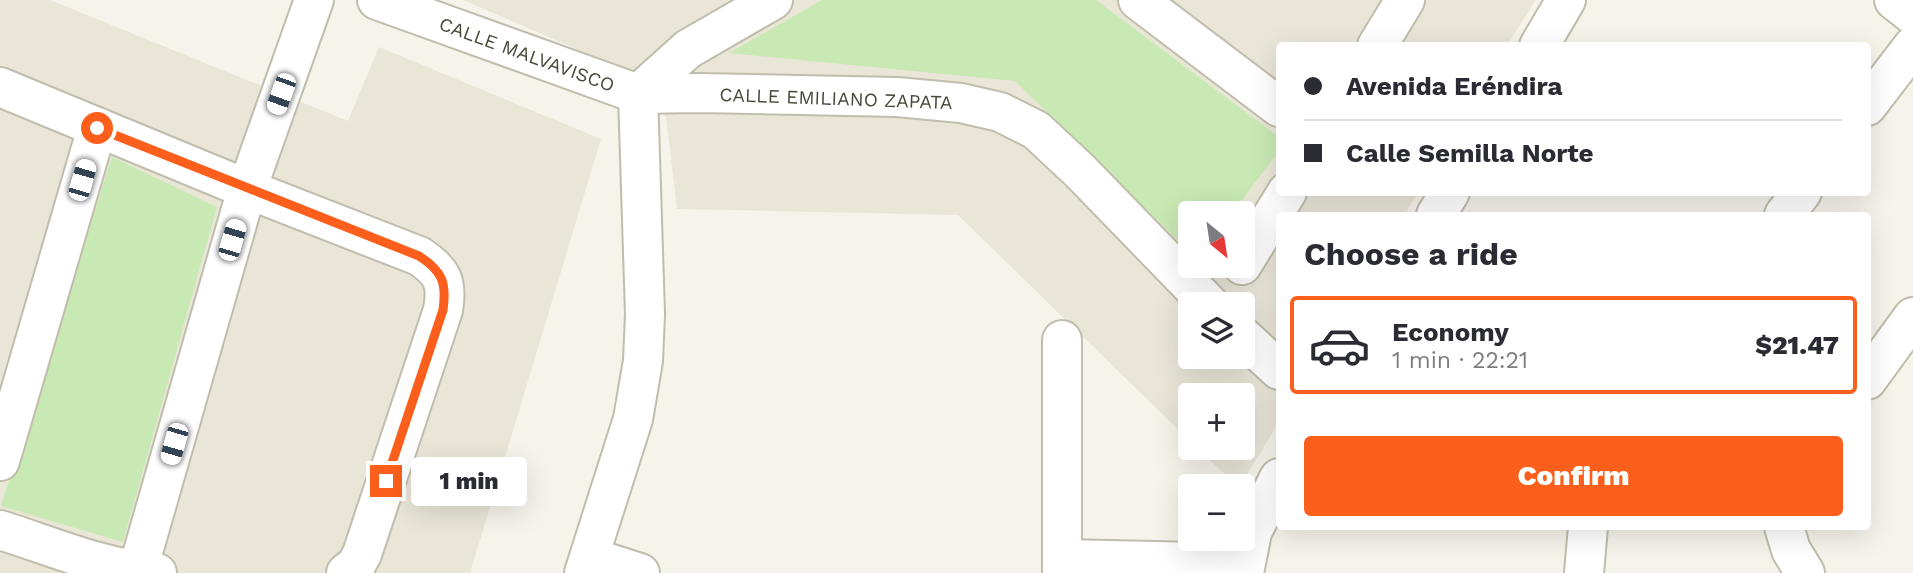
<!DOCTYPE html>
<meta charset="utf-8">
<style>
:root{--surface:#fff;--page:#f2f2f3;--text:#2b2b33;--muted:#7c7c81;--line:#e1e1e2;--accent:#fb5f1b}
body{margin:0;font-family:"Work Sans",sans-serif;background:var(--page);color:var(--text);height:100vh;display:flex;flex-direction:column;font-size:26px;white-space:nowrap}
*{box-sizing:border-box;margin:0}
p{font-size:23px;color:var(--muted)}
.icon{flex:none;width:38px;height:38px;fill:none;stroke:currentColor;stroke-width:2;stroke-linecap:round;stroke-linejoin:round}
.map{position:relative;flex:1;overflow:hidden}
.side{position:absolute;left:1276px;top:212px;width:595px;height:318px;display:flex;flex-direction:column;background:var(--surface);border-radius:7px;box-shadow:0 7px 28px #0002}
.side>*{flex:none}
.banner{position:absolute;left:1276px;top:42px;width:595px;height:154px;border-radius:7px;box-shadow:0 7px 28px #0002;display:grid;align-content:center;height:154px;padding:0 28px;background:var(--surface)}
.needle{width:46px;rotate:150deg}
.controls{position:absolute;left:1178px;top:201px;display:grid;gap:14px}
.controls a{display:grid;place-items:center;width:77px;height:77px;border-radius:7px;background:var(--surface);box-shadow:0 7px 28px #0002;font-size:35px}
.end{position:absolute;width:32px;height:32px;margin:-16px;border:9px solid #fb5f1b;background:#fff;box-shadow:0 0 0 4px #fff}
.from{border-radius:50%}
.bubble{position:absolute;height:49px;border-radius:7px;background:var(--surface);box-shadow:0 7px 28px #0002;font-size:23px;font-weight:800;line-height:49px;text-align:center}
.car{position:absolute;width:21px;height:42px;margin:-21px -10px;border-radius:9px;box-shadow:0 0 5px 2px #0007;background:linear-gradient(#fff 24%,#345 0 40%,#fff 0 76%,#345 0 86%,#fff 0)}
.banner b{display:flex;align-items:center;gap:24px;height:66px;font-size:26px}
.banner b+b{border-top:2px solid var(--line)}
.banner i{width:18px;height:18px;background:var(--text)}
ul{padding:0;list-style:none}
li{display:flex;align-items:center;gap:21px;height:98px;margin:0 14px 10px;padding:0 14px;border:4px solid transparent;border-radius:7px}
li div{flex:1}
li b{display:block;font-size:26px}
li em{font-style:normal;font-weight:800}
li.selected{border-color:var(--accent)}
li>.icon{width:63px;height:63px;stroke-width:1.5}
h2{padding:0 28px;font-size:32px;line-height:84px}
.primary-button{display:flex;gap:14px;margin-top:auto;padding:14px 28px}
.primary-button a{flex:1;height:80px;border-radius:7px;background:var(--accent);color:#fff;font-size:28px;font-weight:800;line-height:80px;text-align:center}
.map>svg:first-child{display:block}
.residential{fill:#e9e6d8;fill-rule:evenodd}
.green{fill:#c8e9b3}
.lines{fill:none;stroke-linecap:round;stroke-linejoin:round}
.minor-casing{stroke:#c1bdac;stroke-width:42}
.minor{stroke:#fff;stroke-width:38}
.route{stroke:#fb5f1b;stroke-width:9}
.labels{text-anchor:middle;stroke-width:5;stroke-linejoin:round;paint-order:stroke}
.street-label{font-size:19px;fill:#494538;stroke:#fff}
</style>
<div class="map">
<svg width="1913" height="573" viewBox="0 0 1913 573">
<rect width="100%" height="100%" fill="#f5f3ea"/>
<!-- residential -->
<g class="residential">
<path d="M0,0H50L348,121L379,47L601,139L470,573H0Z"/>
<path d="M463,0H1536L1507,45L1279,46V192L1418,193L1404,215H1279V422L1240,486H1237L1197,448H1242V396H1190V441L958,215L677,209L666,117L602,60ZM1190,214H1242V266H1190ZM1190,304H1242V357H1190Z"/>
</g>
<!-- green -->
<g class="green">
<path d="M822,0H1096L1279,137V151L1232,213L1190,214V252L1015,81L729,53Z"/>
<path d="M112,157L217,207L123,542L1,506Z"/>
</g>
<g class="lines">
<defs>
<g id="minor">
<path d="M377,0L638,94L699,93L897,97L961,103L1000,112L1036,130L1080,171L1209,304"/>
<path d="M1138,0L1279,107"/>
<path d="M1894,0L1913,15"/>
<path d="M1377,46L1405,0"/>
<path d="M1539,46L1566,0"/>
<path d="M0,87L247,189L419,256C442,271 448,282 443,310L362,554L356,565L346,573"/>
<path d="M638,94L688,49L773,0"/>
<path d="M1867,106L1913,46"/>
<path d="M1436,215L1450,192"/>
<path d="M1784,215L1802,192"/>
<path d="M1242,265L1287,192"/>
<path d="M1242,336L1279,370"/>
<path d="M1062,340V573"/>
<path d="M1867,380L1913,317"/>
<path d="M0,461L97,128"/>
<path d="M1784,527L1791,550L1805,573"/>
<path d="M0,530C51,546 104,569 157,573"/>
<path d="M590,557L640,573"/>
<path d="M1063,559L1245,563"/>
<path d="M137,573L247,189L314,0"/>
<path d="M584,573L633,419L643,361L645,314L638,94"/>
<path d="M1244,573L1252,532L1279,478"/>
<path d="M1584,573L1588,527"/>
</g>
</defs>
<!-- minor casing -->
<use href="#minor" class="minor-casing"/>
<!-- minor -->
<use href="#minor" class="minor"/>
</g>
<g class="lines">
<!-- route -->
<path class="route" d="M97,128L419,256C442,271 447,282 443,310L386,481"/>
</g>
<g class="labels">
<!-- street labels -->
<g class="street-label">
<text transform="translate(527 54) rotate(20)" y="7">CALLE MALVAVISCO</text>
<text transform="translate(836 98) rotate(2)" y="7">CALLE EMILIANO ZAPATA</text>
</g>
</g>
</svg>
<div class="controls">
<a><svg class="needle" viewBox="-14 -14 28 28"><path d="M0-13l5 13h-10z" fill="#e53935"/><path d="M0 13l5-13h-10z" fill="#7c7c81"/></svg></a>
<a><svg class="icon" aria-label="layers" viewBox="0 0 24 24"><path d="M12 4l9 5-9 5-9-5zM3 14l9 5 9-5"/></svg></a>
<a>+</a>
<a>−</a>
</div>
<i class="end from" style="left:97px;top:128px"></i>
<i class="end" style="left:386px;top:481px"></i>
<div class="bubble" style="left:411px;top:457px;width:116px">1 min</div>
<i class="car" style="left:281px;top:94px;rotate:200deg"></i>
<i class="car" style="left:82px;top:180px;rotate:16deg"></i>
<i class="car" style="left:232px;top:240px;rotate:16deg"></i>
<i class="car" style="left:174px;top:444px;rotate:196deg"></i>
<div class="banner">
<b><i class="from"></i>Avenida Eréndira</b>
<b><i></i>Calle Semilla Norte</b>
</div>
<section class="side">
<h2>Choose a ride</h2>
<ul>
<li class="selected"><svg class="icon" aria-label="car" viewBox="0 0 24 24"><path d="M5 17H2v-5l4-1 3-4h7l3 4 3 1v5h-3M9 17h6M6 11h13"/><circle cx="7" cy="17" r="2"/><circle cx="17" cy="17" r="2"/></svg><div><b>Economy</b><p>1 min · 22:21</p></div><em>$21.47</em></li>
</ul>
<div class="primary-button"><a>Confirm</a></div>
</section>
</div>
